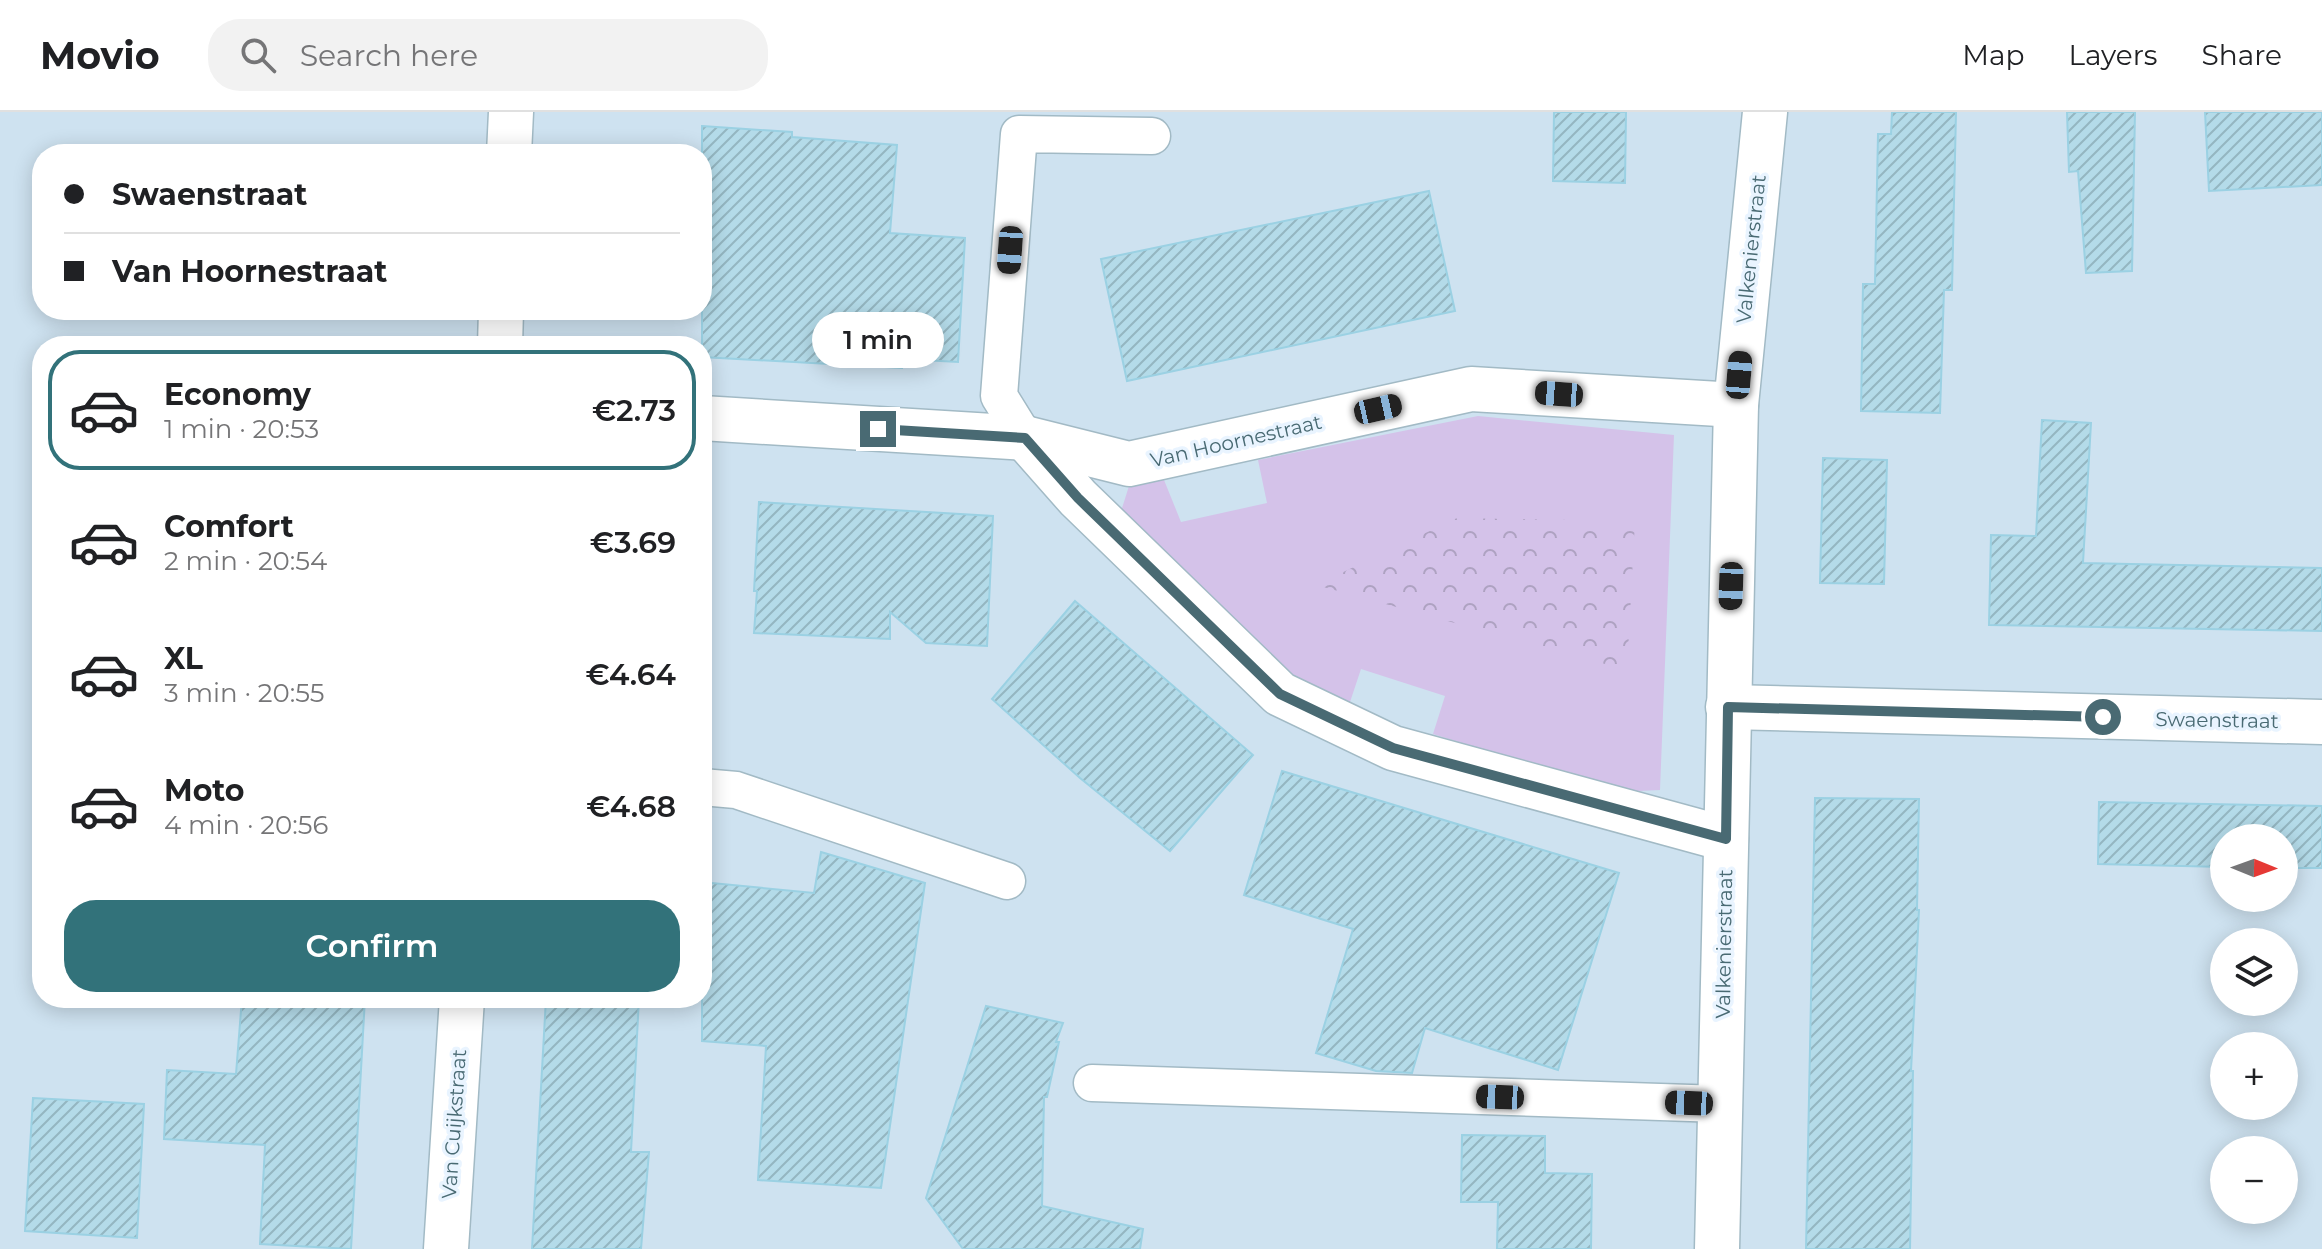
<!DOCTYPE html>
<meta charset="utf-8">
<style>
:root{--surface:#fff;--page:#f2f2f2;--text:#202124;--muted:#757577;--line:#e0e0e0;--accent:#32727a}
body{margin:0;font-family:Montserrat,sans-serif;background:var(--page);color:var(--text);height:100vh;display:flex;flex-direction:column;font-size:30px;white-space:nowrap}
*{box-sizing:border-box;margin:0}
p{font-size:26px;color:var(--muted)}
.icon{flex:none;width:44px;height:44px;fill:none;stroke:currentColor;stroke-width:2;stroke-linecap:round;stroke-linejoin:round}
.map{position:relative;flex:1;overflow:hidden}
.side{position:absolute;left:32px;top:224px;width:680px;height:672px;display:flex;flex-direction:column;background:var(--surface);border-radius:32px;box-shadow:0 4px 20px #0003}
.side>*{flex:none}
.guide{position:absolute;left:32px;top:32px;width:680px;height:176px;border-radius:32px;box-shadow:0 4px 20px #0003;display:grid;align-content:center;height:176px;padding:0 32px;background:var(--surface)}
.needle{width:52px;rotate:91deg}
.fabs{position:absolute;left:2210px;top:712px;display:grid;gap:16px}
.fabs a{display:grid;place-items:center;width:88px;height:88px;border-radius:50%;background:var(--surface);box-shadow:0 4px 20px #0003;font-size:40px}
.end{position:absolute;width:36px;height:36px;margin:-18px;border:10px solid #496a73;background:#fff;box-shadow:0 0 0 4px #fff}
.from{border-radius:50%}
.bubble{position:absolute;height:56px;border-radius:28px;background:var(--surface);box-shadow:0 4px 20px #0003;font-size:26px;font-weight:600;line-height:56px;text-align:center}
.car{position:absolute;width:24px;height:48px;margin:-24px -12px;border-radius:10px;box-shadow:0 0 6px 2px #0007;background:linear-gradient(#222 24%,#8ab4d8 0 40%,#222 0 76%,#8ab4d8 0 86%,#222 0)}
.guide b{display:flex;align-items:center;gap:28px;height:76px;font-size:30px}
.guide b+b{border-top:2px solid var(--line)}
.guide i{width:20px;height:20px;background:var(--text)}
ul{padding:14px 0 0;list-style:none}
li{display:flex;align-items:center;gap:24px;height:120px;margin:0 16px 12px;padding:0 16px;border:4px solid transparent;border-radius:32px}
li div{flex:1}
li b{display:block;font-size:30px}
li em{font-style:normal;font-weight:600}
li.selected{border-color:var(--accent)}
li>.icon{width:72px;height:72px;stroke-width:1.5}
.primary-button{display:flex;gap:16px;margin-top:auto;padding:16px 32px}
.primary-button a{flex:1;height:92px;border-radius:32px;background:var(--accent);color:#fff;font-size:32px;font-weight:600;line-height:92px;text-align:center}
header{display:flex;align-items:center;gap:48px;box-sizing:border-box;height:112px;padding:0 40px;background:var(--surface);border-bottom:2px solid var(--line)}
header strong{font-size:38px}
nav{display:flex;gap:44px;margin-inline-start:auto;font-size:28px}
.search{width:560px;height:72px;background:var(--page);display:flex;align-items:center;gap:20px;box-sizing:border-box;padding:0 28px;border-radius:32px;color:var(--muted);font-size:30px}
.map>svg:first-child{display:block}
.residential{fill:#cee2f0;fill-rule:evenodd}
.grass{fill:#d4c2e9}
.park{fill:url(#park-crowns)}
.building{fill:url(#building-hatch);stroke:#9bd1e3;stroke-width:2}
.lines{fill:none;stroke-linecap:round;stroke-linejoin:round}
.service-casing{stroke:#a2bac5;stroke-width:39}
.minor-casing{stroke:#a2bac5;stroke-width:47}
.service{stroke:#fff;stroke-width:36}
.minor{stroke:#fff;stroke-width:44}
.route{stroke:#496a73;stroke-width:10}
.labels{text-anchor:middle;stroke-width:7;stroke-linejoin:round;paint-order:stroke}
.street-label{font-size:20px;fill:#496a73;stroke:#e9f4ff}
</style>
<header>
<strong>Movio</strong>
<div class="search"><svg class="icon" aria-label="search" viewBox="0 0 24 24"><circle cx="10" cy="10" r="6"/><path d="M15 15l6 6"/></svg>Search here</div>
<nav><a>Map</a><a>Layers</a><a>Share</a></nav>
</header>
<div class="map">
<svg width="2322" height="1137" viewBox="0 0 2322 1137">
<defs>
<pattern id="park-crowns" width="20" height="18" patternUnits="userSpaceOnUse" patternTransform="scale(2)"><rect width="20" height="18" fill="#d4c2e9"/><path d="M2 6a3 3 0 1 1 6 0M12 15a3 3 0 1 1 6 0" fill="none" stroke="#aea2c1"/></pattern>
<pattern id="building-hatch" width="6" height="6" patternUnits="userSpaceOnUse" patternTransform="scale(2)"><rect width="6" height="6" fill="#b4dbe9"/><path d="M-1 1l2-2M0 6l6-6M5 7l2-2" fill="none" stroke="#94b6c1"/></pattern>
</defs>
<rect width="100%" height="100%" fill="#e3f0fc"/>
<!-- residential -->
<path class="residential" d="M0,0H2322V1137H0ZM42,42H702V198H42ZM42,234H702V886H42ZM2224,726H2284V786H2224ZM2224,830H2284V890H2224ZM2224,934H2284V994H2224ZM2224,1038H2284V1098H2224Z"/>
<!-- grass -->
<path class="grass" d="M1478,304L1674,323L1660,678L1616,680L1433,622L1445,584L1361,557L1348,596L1305,583L1117,412L1129,374L1164,368L1181,410L1267,391L1258,348Z"/>
<!-- park -->
<path class="park" d="M1457,406L1635,409L1627,558L1316,473Z"/>
<!-- building -->
<g class="building">
<path d="M1554,0H1626L1625,71L1553,69Z"/>
<path d="M1892,0H1956L1952,178H1944L1940,301L1861,299L1863,172H1875L1878,22H1891Z"/>
<path d="M2067,0H2135L2132,159L2086,161L2078,59L2069,60Z"/>
<path d="M2205,0H2322V73L2209,79Z"/>
<path d="M702,14L792,20V25L897,33L890,121L965,126L958,250L903,247L902,256L702,245Z"/>
<path d="M1429,79L1455,199L1127,269L1101,147Z"/>
<path d="M2042,308L2091,311L2083,451L2322,456V519L1989,513L1991,423L2036,424Z"/>
<path d="M1823,346L1887,348L1884,472L1820,471Z"/>
<path d="M759,390L993,404L987,534L926,531L890,500V527L754,521L757,479H754Z"/>
<path d="M1075,489L1253,643L1170,739L1080,666L992,587Z"/>
<path d="M1282,659L1619,761L1558,958L1425,916L1412,961L1376,959L1316,941L1353,817L1244,783Z"/>
<path d="M1815,686L1919,687L1917,798H1919L1911,959H1913L1910,1137H1806Z"/>
<path d="M2099,690L2322,694V756H2284V726H2224V755L2098,752Z"/>
<path d="M821,740L925,771L881,1076L758,1068L766,934L702,929V770L814,781Z"/>
<path d="M242,886H365L351,1137L260,1132L265,1033L164,1027L167,958L236,962Z"/>
<path d="M546,886H639L631,1040H649L641,1137H532Z"/>
<path d="M986,894L1063,911L1056,930H1059L1047,985H1044L1042,1094L1143,1117L1140,1137H963L926,1086Z"/>
<path d="M33,986L144,992L137,1126L25,1119Z"/>
<path d="M1462,1023L1545,1024V1061L1592,1062L1591,1137H1497L1498,1090H1461Z"/>
</g>
<g class="lines">
<defs>
<g id="service">
<path d="M1025,326L999,284L1019,22L1152,24"/>
<path d="M702,675L736,678L1007,769"/>
<path d="M1092,971L1721,992"/>
</g>
<g id="minor">
<path d="M509,42L511,0"/>
<path d="M500,234L501,198"/>
<path d="M702,306L1025,326L1129,352L1471,277L1736,293"/>
<path d="M1025,326L1078,386L1280,582L1393,636L1726,727"/>
<path d="M1728,595L2322,610"/>
<path d="M446,1137L462,886"/>
<path d="M1717,1137L1736,293L1765,0"/>
</g>
</defs>
<!-- service casing -->
<use href="#service" class="service-casing"/>
<!-- minor casing -->
<use href="#minor" class="minor-casing"/>
<!-- service -->
<use href="#service" class="service"/>
<!-- minor -->
<use href="#minor" class="minor"/>
</g>
<g class="lines">
<!-- route -->
<path class="route" d="M878,317L1025,326L1078,386L1280,582L1393,636L1726,727L1728,595L2103,605"/>
</g>
<g class="labels">
<!-- street labels -->
<g class="street-label">
<text transform="translate(1751 137) rotate(-84)" y="7">Valkenierstraat</text>
<text transform="translate(1236 329) rotate(-13)" y="7">Van Hoornestraat</text>
<text transform="translate(2217 608) rotate(1)" y="7">Swaenstraat</text>
<text transform="translate(1724 832) rotate(-89)" y="7">Valkenierstraat</text>
<text transform="translate(454 1012) rotate(-86)" y="7">Van Cuijkstraat</text>
</g>
</g>
</svg>
<div class="fabs">
<a><svg class="needle" viewBox="-14 -14 28 28"><path d="M0-13l5 13h-10z" fill="#e53935"/><path d="M0 13l5-13h-10z" fill="#757577"/></svg></a>
<a><svg class="icon" aria-label="layers" viewBox="0 0 24 24"><path d="M12 4l9 5-9 5-9-5zM3 14l9 5 9-5"/></svg></a>
<a>+</a>
<a>−</a>
</div>
<i class="end from" style="left:2103px;top:605px"></i>
<i class="end" style="left:878px;top:317px"></i>
<div class="bubble" style="left:812px;top:200px;width:132px">1 min</div>
<i class="car" style="left:1010px;top:138px;rotate:184deg"></i>
<i class="car" style="left:1739px;top:263px;rotate:5deg"></i>
<i class="car" style="left:1559px;top:282px;rotate:274deg"></i>
<i class="car" style="left:1378px;top:297px;rotate:77deg"></i>
<i class="car" style="left:1731px;top:474px;rotate:182deg"></i>
<i class="car" style="left:1500px;top:985px;rotate:272deg"></i>
<i class="car" style="left:1689px;top:991px;rotate:272deg"></i>
<div class="guide">
<b><i class="from"></i>Swaenstraat</b>
<b><i></i>Van Hoornestraat</b>
</div>
<section class="side">
<ul>
<li class="selected"><svg class="icon" aria-label="car" viewBox="0 0 24 24"><path d="M5 17H2v-5l4-1 3-4h7l3 4 3 1v5h-3M9 17h6M6 11h13"/><circle cx="7" cy="17" r="2"/><circle cx="17" cy="17" r="2"/></svg><div><b>Economy</b><p>1 min · 20:53</p></div><em>€2.73</em></li>
<li><svg class="icon" aria-label="car" viewBox="0 0 24 24"><path d="M5 17H2v-5l4-1 3-4h7l3 4 3 1v5h-3M9 17h6M6 11h13"/><circle cx="7" cy="17" r="2"/><circle cx="17" cy="17" r="2"/></svg><div><b>Comfort</b><p>2 min · 20:54</p></div><em>€3.69</em></li>
<li><svg class="icon" aria-label="car" viewBox="0 0 24 24"><path d="M5 17H2v-5l4-1 3-4h7l3 4 3 1v5h-3M9 17h6M6 11h13"/><circle cx="7" cy="17" r="2"/><circle cx="17" cy="17" r="2"/></svg><div><b>XL</b><p>3 min · 20:55</p></div><em>€4.64</em></li>
<li><svg class="icon" aria-label="car" viewBox="0 0 24 24"><path d="M5 17H2v-5l4-1 3-4h7l3 4 3 1v5h-3M9 17h6M6 11h13"/><circle cx="7" cy="17" r="2"/><circle cx="17" cy="17" r="2"/></svg><div><b>Moto</b><p>4 min · 20:56</p></div><em>€4.68</em></li>
</ul>
<div class="primary-button"><a>Confirm</a></div>
</section>
</div>
